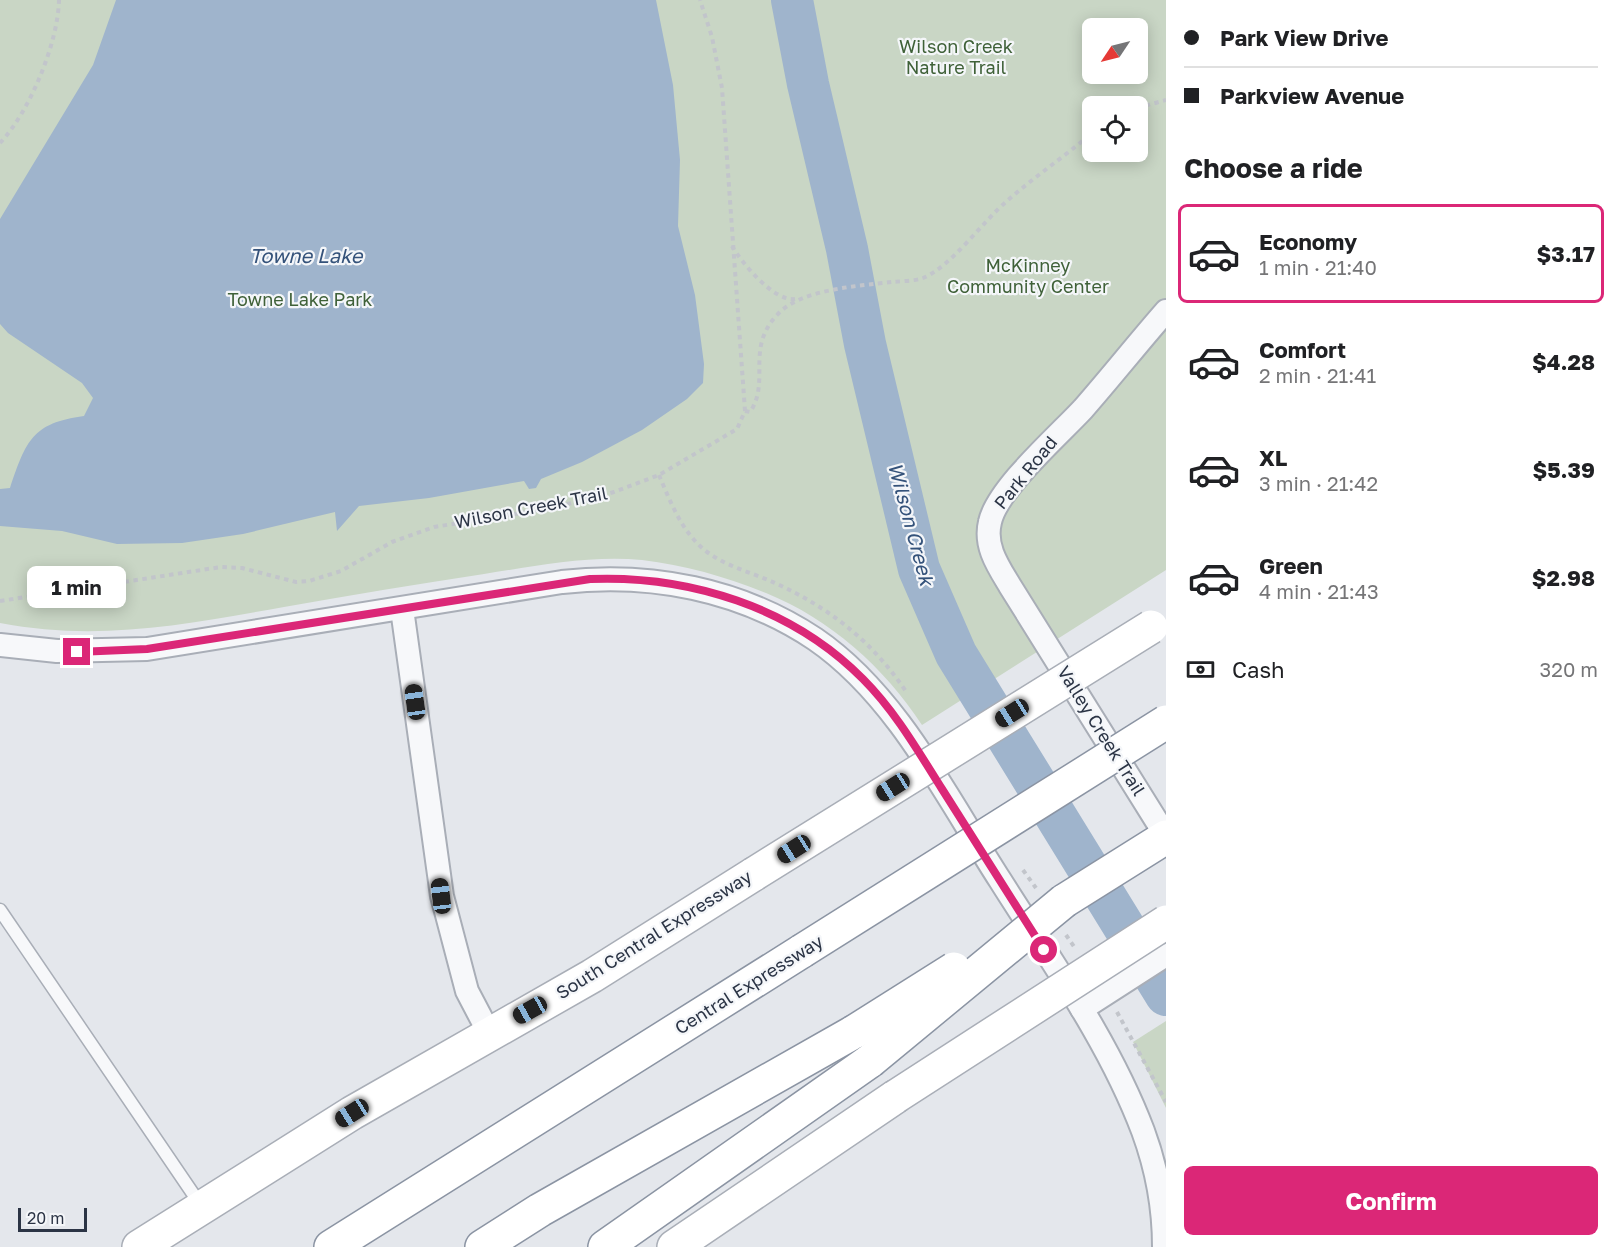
<!DOCTYPE html>
<meta charset="utf-8">
<style>
:root{--surface:#fff;--page:#f2f2f2;--text:#202124;--muted:#757577;--line:#e0e0e0;--accent:#db2777}
body{margin:0;font-family:"Golos Text",sans-serif;background:var(--page);color:var(--text);height:100vh;display:flex;flex-direction:column;font-size:22px;white-space:nowrap}
*{box-sizing:border-box;margin:0}
p{font-size:20px;color:var(--muted)}
.icon{flex:none;width:33px;height:33px;fill:none;stroke:currentColor;stroke-width:2;stroke-linecap:round;stroke-linejoin:round}
.map{position:relative;flex:1;overflow:hidden}
.side{display:flex;flex-direction:column;background:var(--surface);width:450px}
.side>*{flex:none}
.hud{display:grid;align-content:center;height:132px;padding:0 18px;background:var(--surface)}
.needle{width:39px;rotate:235deg}
.buttons{position:absolute;left:1082px;top:18px;display:grid;gap:12px}
.buttons a{display:grid;place-items:center;width:66px;height:66px;border-radius:9px;background:var(--surface);box-shadow:0 3px 15px #0003;font-size:30px}
.scale{position:absolute;left:18px;bottom:15px;width:69px;box-sizing:border-box;padding-left:6px;border:3px solid #2b3445;border-top:0;font-size:16px;line-height:21px;white-space:nowrap;color:#2b3445;-webkit-text-stroke:4px #f4f6f9;paint-order:stroke}
.end{position:absolute;width:27px;height:27px;margin:-14px;border:8px solid #db2777;background:#fff;box-shadow:0 0 0 3px #fff}
.from{border-radius:50%}
.bubble{position:absolute;height:42px;border-radius:9px;background:var(--surface);box-shadow:0 3px 15px #0003;font-size:20px;font-weight:700;line-height:42px;text-align:center}
.car{position:absolute;width:18px;height:36px;margin:-18px -9px;border-radius:8px;box-shadow:0 0 4px 2px #0007;background:linear-gradient(#222 24%,#8ab4d8 0 40%,#222 0 76%,#8ab4d8 0 86%,#222 0)}
.hud b{display:flex;align-items:center;gap:21px;height:57px;font-size:22px}
.hud b+b{border-top:2px solid var(--line)}
.hud i{width:15px;height:15px;background:var(--text)}
ul{padding:0;list-style:none}
li{display:flex;align-items:center;gap:18px;height:99px;margin:0 12px 9px;padding:0 6px;border:3px solid transparent;border-radius:9px}
li div{flex:1}
li b{display:block;font-size:22px}
li em{font-style:normal;font-weight:700}
li.on{border-color:var(--accent)}
li>.icon{width:54px;height:54px;stroke-width:1.5}
h2{padding:0 18px;font-size:27px;line-height:72px}
.pay{display:flex;align-items:center;gap:15px;height:66px;padding:0 18px;font-size:22px}
.pay p{margin-inline-start:auto}
.primary-button{display:flex;gap:12px;margin-top:auto;padding:12px 18px}
.primary-button a{flex:1;height:69px;border-radius:9px;background:var(--accent);color:#fff;font-size:24px;font-weight:700;line-height:69px;text-align:center}
main{display:flex;flex:1;min-height:0}
.map>svg:first-child{display:block}
.green{fill:#c9d6c5;fill-rule:evenodd}
.water{fill:#9fb4cc}
.lines{fill:none;stroke-linecap:round;stroke-linejoin:round}
.river{stroke:#9fb4cc;stroke-width:42}
.service-casing{stroke:#a9aeb7;stroke-width:15}
.minor-casing{stroke:#a9aeb7;stroke-width:26}
.secondary-casing{stroke:#a9aeb7;stroke-width:36}
.motorway-casing{stroke:#8b94a3;stroke-width:36}
.path{stroke:#c2c5cb;stroke-width:4;stroke-dasharray:4.5 4.5;stroke-linecap:butt}
.service{stroke:#f7f8fa;stroke-width:12}
.minor{stroke:#f7f8fa;stroke-width:22}
.secondary{stroke:#fff;stroke-width:33}
.motorway{stroke:#fff;stroke-width:33}
.secondary-bridge-casing{stroke:#a9aeb7;stroke-width:36;stroke-linecap:butt}
.motorway-bridge-casing{stroke:#8b94a3;stroke-width:36;stroke-linecap:butt}
.secondary-bridge{stroke:#fff;stroke-width:33}
.motorway-bridge{stroke:#fff;stroke-width:33}
.route{stroke:#db2777;stroke-width:8}
.labels{text-anchor:middle;stroke-width:4.5;stroke-linejoin:round;paint-order:stroke}
.park-label{font-size:18px;fill:#3f6138;stroke:#f4f6f9}
.street-label{font-size:18px;fill:#2b3445;stroke:#f4f6f9}
.water-label{font-size:20px;font-style:italic;fill:#34527a;stroke:#f4f6f9}
</style>
<main>
<div class="map">
<svg width="1166" height="1247" viewBox="0 0 1166 1247">
<rect width="100%" height="100%" fill="#e4e7ec"/>
<!-- green -->
<g class="green">
<path d="M0,0H1166V570L922,725C884,667 830,619 766,593C726,577 685,565 642,560C590,555 536,566 484,574C418,584 351,595 284,607C187,624 99,642 0,623ZM1092,28H1137V74H1092ZM1092,106H1137V152H1092Z"/>
<path d="M1166,1021V1108L1133,1042Z"/>
</g>
<!-- water -->
<path class="water" d="M116,0H656L673,85L680,160L678,226L695,295L704,364L703,383L687,399L642,430L582,462L541,479L536,488L529,489L524,481L429,498L359,506L337,531L335,512L243,534L182,543L117,544L62,531L0,526V489L10,488C26,441 32,423 84,416L93,398L82,383L8,333L0,324V219L93,65Z"/>
<g class="lines">
<!-- river -->
<path class="river" d="M792,0L808,84L847,249L865,344L919,569L956,654L1166,995"/>
<defs>
<path id="service" d="M0,910L202,1207"/>
<g id="minor">
<path d="M1166,311C1138,343 1111,377 1083,409C1059,435 997,489 990,522C984,546 998,566 1010,586L1166,836"/>
<path d="M402,609L442,896L467,991L489,1033"/>
<path d="M0,645L57,651L147,649L562,582C650,572 740,589 815,639C897,695 947,798 1000,880C1051,961 1109,1041 1143,1131C1157,1169 1164,1207 1164,1247"/>
<path d="M1082,1009L1166,955"/>
</g>
<g id="secondary">
<path d="M139,1247L352,1113L592,976L754,874"/>
<path d="M674,1247L895,1097"/>
</g>
<g id="motorway">
<path d="M1064,901L1166,837"/>
<path d="M331,1247L802,951"/>
<path d="M482,1247L540,1210L854,1032"/>
<path d="M605,1247L870,1061"/>
</g>
</defs>
<!-- service casing -->
<use href="#service" class="service-casing"/>
<!-- minor casing -->
<use href="#minor" class="minor-casing"/>
<!-- secondary casing -->
<use href="#secondary" class="secondary-casing"/>
<!-- motorway casing -->
<use href="#motorway" class="motorway-casing"/>
<!-- path -->
<g class="path">
<path d="M1137,108L1166,100"/>
<path d="M0,143C30,111 58,43 59,0"/>
<path d="M732,246C742,263 774,302 795,299"/>
<path d="M745,411L750,412C771,381 745,349 777,315C800,289 858,286 892,282C902,281 915,281 923,278C951,267 983,221 1007,201C1034,177 1064,157 1092,133"/>
<path d="M659,475C670,501 680,527 700,546C720,565 751,572 775,583C830,608 873,642 907,693"/>
<path d="M0,601L221,567L242,568L296,582L309,581L341,571L392,542L434,527L552,508L614,492L659,475L737,429L745,411L722,88L712,37L700,0"/>
<path d="M1023,870L1036,888"/>
<path d="M1066,935L1075,948"/>
<path d="M1117,1012L1166,1102"/>
</g>
<!-- service -->
<use href="#service" class="service"/>
<!-- minor -->
<use href="#minor" class="minor"/>
<!-- secondary -->
<use href="#secondary" class="secondary"/>
<!-- motorway -->
<use href="#motorway" class="motorway"/>
<defs>
<g id="secondary-bridge">
<path d="M754,874L1151,627"/>
<path d="M895,1097L1166,922"/>
</g>
<g id="motorway-bridge">
<path d="M802,951L1166,722"/>
<path d="M854,1032L954,969"/>
<path d="M870,1061L1064,901"/>
</g>
</defs>
<!-- secondary-bridge casing -->
<use href="#secondary-bridge" class="secondary-bridge-casing"/>
<!-- motorway-bridge casing -->
<use href="#motorway-bridge" class="motorway-bridge-casing"/>
<!-- secondary-bridge -->
<use href="#secondary-bridge" class="secondary-bridge"/>
<!-- motorway-bridge -->
<use href="#motorway-bridge" class="motorway-bridge"/>
</g>
<g class="lines">
<!-- route -->
<path class="route" d="M77,652L147,649L590,579C689,575 792,607 863,679C895,711 918,751 942,789C976,843 1010,896 1044,950"/>
</g>
<g class="labels">
<!-- park labels -->
<g class="park-label">
<text x="956" y="53">Wilson Creek<tspan x="956" dy="21">Nature Trail</tspan></text>
<text x="1028" y="272">McKinney<tspan x="1028" dy="21">Community Center</tspan></text>
<text x="300" y="306">Towne Lake Park</text>
</g>
<!-- street labels -->
<g class="street-label">
<text transform="translate(1026 473) rotate(-51)" y="6">Park Road</text>
<text transform="translate(531 508) rotate(-11)" y="6">Wilson Creek Trail</text>
<text transform="translate(1101 731) rotate(58)" y="6">Valley Creek Trail</text>
<text transform="translate(654 935) rotate(-32)" y="6">South Central Expressway</text>
<text transform="translate(749 985) rotate(-32)" y="6">Central Expressway</text>
</g>
<!-- water labels -->
<g class="water-label">
<text x="306" y="263">Towne Lake</text>
<text transform="translate(911 524) rotate(75)" y="7">Wilson Creek</text>
</g>
</g>
</svg>
<div class="buttons">
<a><svg class="needle" viewBox="-14 -14 28 28"><path d="M0-13l5 13h-10z" fill="#e53935"/><path d="M0 13l5-13h-10z" fill="#757577"/></svg></a>
<a><svg class="icon" aria-label="locate" viewBox="0 0 24 24"><circle cx="12" cy="12" r="6"/><path d="M12 2v4M12 18v4M2 12h4M18 12h4"/></svg></a>
</div>
<div class="scale">20 m</div>
<i class="end from" style="left:1044px;top:950px"></i>
<i class="end" style="left:77px;top:652px"></i>
<div class="bubble" style="left:27px;top:566px;width:99px">1 min</div>
<i class="car" style="left:415px;top:702px;rotate:352deg"></i>
<i class="car" style="left:1012px;top:713px;rotate:238deg"></i>
<i class="car" style="left:893px;top:787px;rotate:238deg"></i>
<i class="car" style="left:794px;top:849px;rotate:238deg"></i>
<i class="car" style="left:441px;top:896px;rotate:353deg"></i>
<i class="car" style="left:530px;top:1010px;rotate:241deg"></i>
<i class="car" style="left:352px;top:1113px;rotate:238deg"></i>
</div>
<section class="side">
<div class="hud">
<b><i class="from"></i>Park View Drive</b>
<b><i></i>Parkview Avenue</b>
</div>
<h2>Choose a ride</h2>
<ul>
<li class="on"><svg class="icon" aria-label="car" viewBox="0 0 24 24"><path d="M5 17H2v-5l4-1 3-4h7l3 4 3 1v5h-3M9 17h6M6 11h13"/><circle cx="7" cy="17" r="2"/><circle cx="17" cy="17" r="2"/></svg><div><b>Economy</b><p>1 min · 21:40</p></div><em>$3.17</em></li>
<li><svg class="icon" aria-label="car" viewBox="0 0 24 24"><path d="M5 17H2v-5l4-1 3-4h7l3 4 3 1v5h-3M9 17h6M6 11h13"/><circle cx="7" cy="17" r="2"/><circle cx="17" cy="17" r="2"/></svg><div><b>Comfort</b><p>2 min · 21:41</p></div><em>$4.28</em></li>
<li><svg class="icon" aria-label="car" viewBox="0 0 24 24"><path d="M5 17H2v-5l4-1 3-4h7l3 4 3 1v5h-3M9 17h6M6 11h13"/><circle cx="7" cy="17" r="2"/><circle cx="17" cy="17" r="2"/></svg><div><b>XL</b><p>3 min · 21:42</p></div><em>$5.39</em></li>
<li><svg class="icon" aria-label="car" viewBox="0 0 24 24"><path d="M5 17H2v-5l4-1 3-4h7l3 4 3 1v5h-3M9 17h6M6 11h13"/><circle cx="7" cy="17" r="2"/><circle cx="17" cy="17" r="2"/></svg><div><b>Green</b><p>4 min · 21:43</p></div><em>$2.98</em></li>
</ul>
<div class="pay"><svg class="icon" aria-label="cash" viewBox="0 0 24 24"><path d="M3 7h18v10H3z"/><circle cx="12" cy="12" r="2"/></svg>Cash<p>320 m</p></div>
<div class="primary-button"><a>Confirm</a></div>
</section>
</main>
